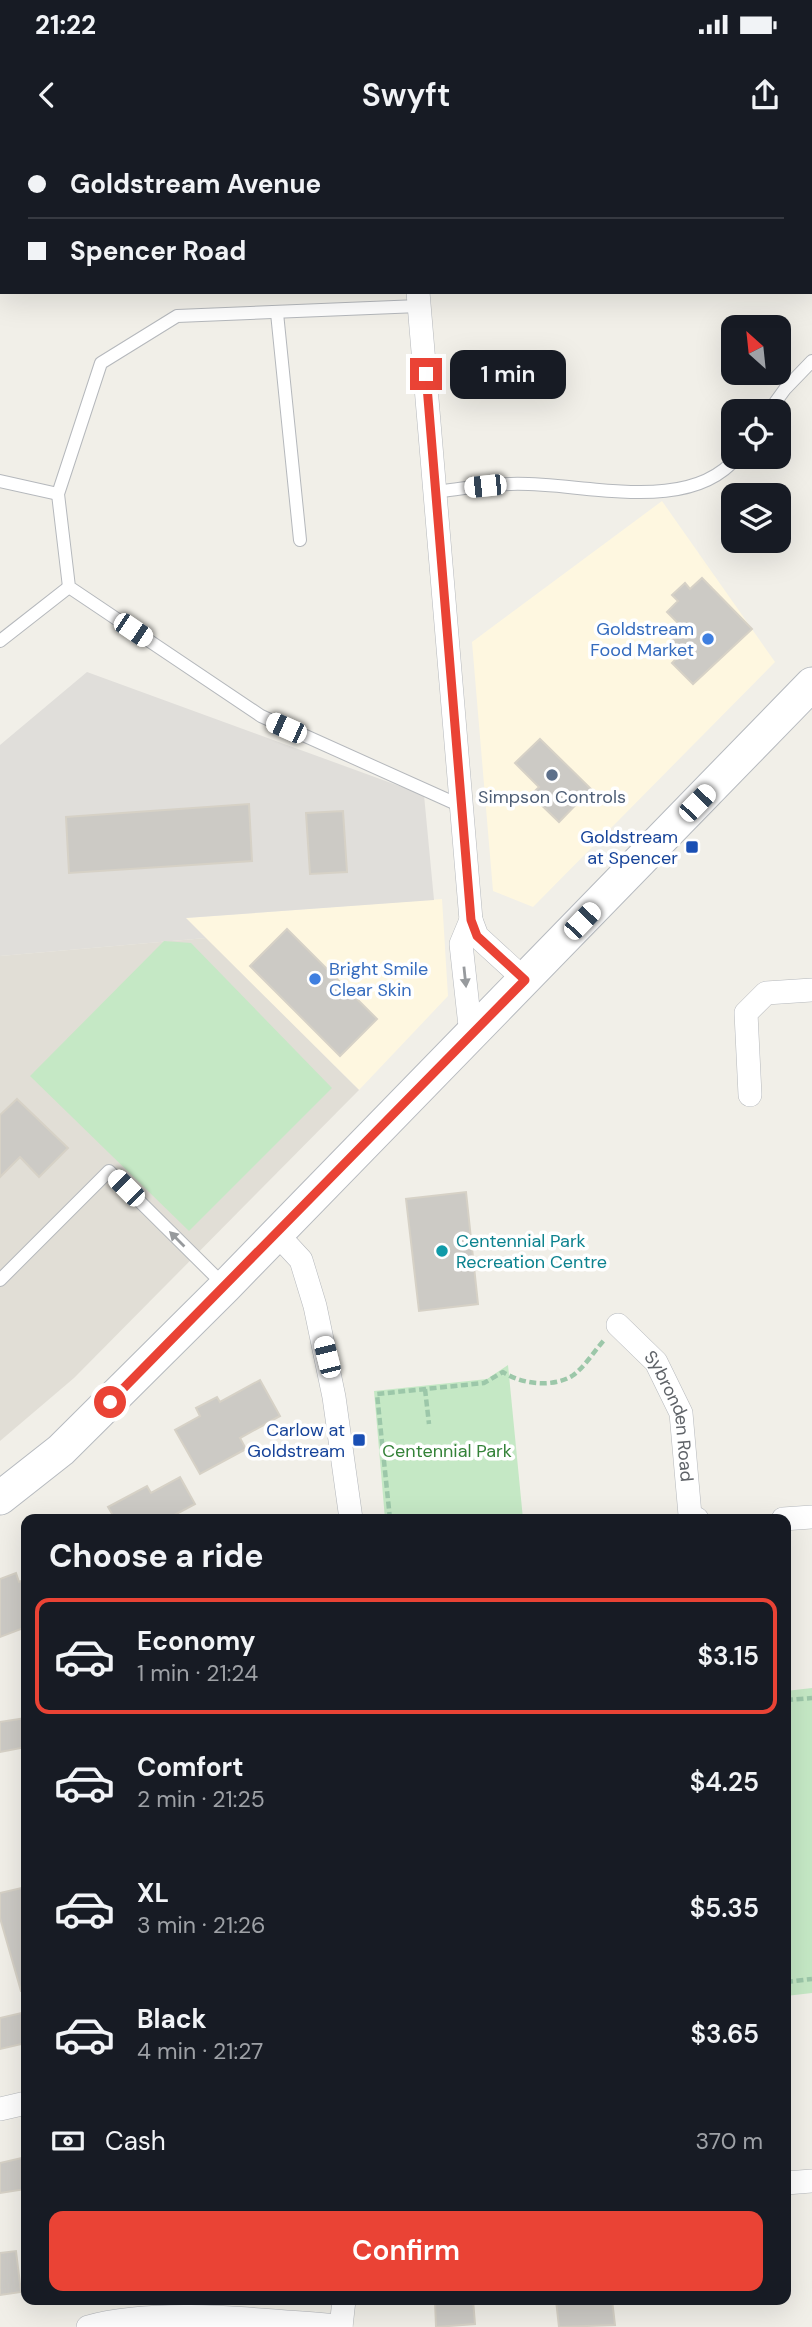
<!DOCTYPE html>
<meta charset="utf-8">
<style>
:root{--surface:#171b24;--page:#242831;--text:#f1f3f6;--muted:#9ea1a6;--line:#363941;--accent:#ea4335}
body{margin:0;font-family:"DM Sans",sans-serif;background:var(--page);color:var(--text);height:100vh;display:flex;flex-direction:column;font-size:26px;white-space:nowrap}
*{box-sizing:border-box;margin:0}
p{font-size:23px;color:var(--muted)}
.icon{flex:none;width:38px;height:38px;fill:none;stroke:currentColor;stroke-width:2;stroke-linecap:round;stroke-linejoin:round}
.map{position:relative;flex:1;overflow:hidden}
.side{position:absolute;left:21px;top:1374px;width:770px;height:791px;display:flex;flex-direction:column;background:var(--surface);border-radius:14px;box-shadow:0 7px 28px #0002}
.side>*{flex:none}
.hud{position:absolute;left:0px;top:0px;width:812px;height:154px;box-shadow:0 7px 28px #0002;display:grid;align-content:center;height:154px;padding:0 28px;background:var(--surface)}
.needle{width:46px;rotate:333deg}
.tools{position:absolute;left:721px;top:175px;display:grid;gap:14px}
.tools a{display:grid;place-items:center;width:70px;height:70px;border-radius:14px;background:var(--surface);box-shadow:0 7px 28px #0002;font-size:35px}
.end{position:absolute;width:32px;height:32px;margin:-16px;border:9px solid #ea4335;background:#fff;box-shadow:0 0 0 4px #fff}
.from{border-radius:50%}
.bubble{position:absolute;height:49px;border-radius:14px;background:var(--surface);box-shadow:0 7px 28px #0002;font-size:23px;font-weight:600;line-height:49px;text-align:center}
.car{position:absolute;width:21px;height:42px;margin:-21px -10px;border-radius:9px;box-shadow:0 0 5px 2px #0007;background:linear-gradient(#fff 24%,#345 0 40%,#fff 0 76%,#345 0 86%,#fff 0)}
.hud b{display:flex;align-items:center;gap:24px;height:66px;font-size:26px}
.hud b+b{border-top:2px solid var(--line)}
.hud i{width:18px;height:18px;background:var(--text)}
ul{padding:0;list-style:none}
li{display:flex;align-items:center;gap:21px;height:116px;margin:0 14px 10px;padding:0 14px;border:4px solid transparent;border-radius:14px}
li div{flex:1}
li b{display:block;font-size:26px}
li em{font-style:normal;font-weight:600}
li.active{border-color:var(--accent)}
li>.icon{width:63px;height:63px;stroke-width:1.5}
h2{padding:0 28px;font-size:32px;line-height:84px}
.pay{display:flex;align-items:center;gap:18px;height:77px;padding:0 28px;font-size:26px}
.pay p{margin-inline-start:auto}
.cta{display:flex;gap:14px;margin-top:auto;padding:14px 28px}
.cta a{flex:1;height:80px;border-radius:14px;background:var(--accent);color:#fff;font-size:28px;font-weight:600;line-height:80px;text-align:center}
.status{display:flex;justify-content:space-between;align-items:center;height:49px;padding:0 35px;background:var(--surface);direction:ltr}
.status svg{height:19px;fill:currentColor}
header{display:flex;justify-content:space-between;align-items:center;height:91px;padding:0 28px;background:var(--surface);font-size:32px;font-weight:600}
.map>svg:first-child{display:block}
.commercial{fill:#fef7e0}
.industrial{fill:#e0deda}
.education{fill:#e1ded6}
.green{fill:#c5e8c5}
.building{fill:#cccac5;stroke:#d6d1c6;stroke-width:2}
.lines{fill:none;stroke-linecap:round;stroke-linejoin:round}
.lane-casing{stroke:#b5b8bc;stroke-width:14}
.street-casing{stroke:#b5b8bc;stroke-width:24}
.secondary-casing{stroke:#b6babf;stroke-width:35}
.path{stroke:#9cc7a9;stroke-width:4.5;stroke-dasharray:7 3.5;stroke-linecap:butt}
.lane{stroke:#fff;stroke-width:12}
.street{stroke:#fff;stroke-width:23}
.secondary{stroke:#fff;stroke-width:33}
.oneway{fill:#979a9d}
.route{stroke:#ea4335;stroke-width:9}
.shop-dot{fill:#3f7fe0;stroke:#fff;stroke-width:2.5}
.service-dot{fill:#5c6f8a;stroke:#fff;stroke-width:2.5}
.transit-dot{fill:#1a4fb4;stroke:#fff;stroke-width:2.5}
.culture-dot{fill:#0f9aa8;stroke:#fff;stroke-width:2.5}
.labels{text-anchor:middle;stroke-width:7;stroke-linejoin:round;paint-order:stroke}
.shop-label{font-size:18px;fill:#366cbe;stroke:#fff;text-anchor:end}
.service-label{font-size:18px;fill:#4e5e75;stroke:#fff}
.transit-label{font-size:18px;fill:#164399;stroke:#fff;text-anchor:end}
.culture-label{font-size:18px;fill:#0d838f;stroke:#fff;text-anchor:start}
.street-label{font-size:18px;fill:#5f6368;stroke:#fff}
.park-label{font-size:18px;fill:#348238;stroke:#fff}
</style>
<div class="status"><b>21:22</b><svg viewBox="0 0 49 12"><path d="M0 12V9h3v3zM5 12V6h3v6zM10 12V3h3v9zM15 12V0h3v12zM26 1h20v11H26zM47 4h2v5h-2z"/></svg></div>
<header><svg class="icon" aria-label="back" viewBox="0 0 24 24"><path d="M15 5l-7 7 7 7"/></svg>Swyft<svg class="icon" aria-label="share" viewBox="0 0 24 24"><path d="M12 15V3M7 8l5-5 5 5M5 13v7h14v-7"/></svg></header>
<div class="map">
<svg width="812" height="2187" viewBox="0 0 812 2187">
<rect width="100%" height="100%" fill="#f1efe8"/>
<!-- commercial -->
<g class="commercial">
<path d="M662,361L775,522L533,767L493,751L472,502Z"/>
<path d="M442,759L448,856L359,950L185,778Z"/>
</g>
<!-- industrial -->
<path class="industrial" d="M87,532L424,655L434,760L186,778L206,798L0,816V605Z"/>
<!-- education -->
<path class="education" d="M206,798L359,950L74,1238L0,1301V816Z"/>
<!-- green -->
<g class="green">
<path d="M164,801L191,803L332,948L189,1091L30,936Z"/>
<path d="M508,1225L523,1379H385L374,1251L487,1239Z"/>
<path d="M812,1548V1853L786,1856V1551Z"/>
</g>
<!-- building -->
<g class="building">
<path d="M702,438L752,489L693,544L672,523L676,519L664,508L684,489L667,472L678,461L672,455L685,443L690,449Z"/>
<path d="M540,599L591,649L559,682L531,655L539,647L515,623Z"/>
<path d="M249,664L252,721L69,733L66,677Z"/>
<path d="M343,671L347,732L310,734L306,673Z"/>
<path d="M287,789L377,879L340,916L250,826Z"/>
<path d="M17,959L68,1008L39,1037L20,1017L0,1037V975Z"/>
<path d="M466,1052L478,1164L419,1171L406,1059Z"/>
<path d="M260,1240L280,1276L240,1298L246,1309L200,1334L175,1290L200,1276L196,1268L217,1257L220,1262Z"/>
<path d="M180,1337L195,1364L167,1379H115L108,1367L147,1346L151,1353Z"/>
<path d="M16,1433L19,1442L26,1439V1487L0,1497V1439Z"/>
<path d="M26,1578V1607L0,1612V1582Z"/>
<path d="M26,1747V1851H21L0,1778V1753Z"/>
<path d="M26,1872V1903L0,1909V1878Z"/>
<path d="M26,2017V2049L0,2053V2023Z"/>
<path d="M16,2111L21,2152L0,2155V2113Z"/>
<path d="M435,2160H473L475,2184L436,2187Z"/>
<path d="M556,2160H612L615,2185L559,2187Z"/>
</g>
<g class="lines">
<defs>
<g id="lane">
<path d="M419,166L177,176L101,223L58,354L69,447L261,576L461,666"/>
<path d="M277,173L300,400"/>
<path d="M769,271L785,249L812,221"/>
<path d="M0,341L58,354"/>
<path d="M436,352C460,349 486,344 511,344C579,341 688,377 737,317"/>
<path d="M0,501L69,447"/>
<path d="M0,1140L109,1031L225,1146"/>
</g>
<g id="street">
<path d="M415,2V0"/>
<path d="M727,2V0"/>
<path d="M418,152L471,780L477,796L525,840"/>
<path d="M471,895L461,804L471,780"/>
<path d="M750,955L746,873L766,853L812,850"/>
<path d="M277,1094L301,1120L315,1166L334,1257L351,1379"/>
<path id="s1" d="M618,1185L656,1222L681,1273L690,1375L697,1379"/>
<path d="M783,1379L812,1377"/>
<path d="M0,1969L26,1963"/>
<path d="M786,2043L812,2041"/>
<path d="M88,2187C162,2167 265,2181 341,2186"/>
<path d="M341,2187L344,2160"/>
</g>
<path id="secondary" d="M0,1358L61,1310L225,1147L812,544"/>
</defs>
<!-- lane casing -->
<use href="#lane" class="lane-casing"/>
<!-- street casing -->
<use href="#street" class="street-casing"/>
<!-- secondary casing -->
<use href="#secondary" class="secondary-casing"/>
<!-- path -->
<g class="path">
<path d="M425,1249L429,1284"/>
<path d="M390,1379L377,1254L484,1243L503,1232C521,1244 552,1248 572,1236C584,1228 595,1210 605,1199"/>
<path d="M786,1560L812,1558"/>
<path d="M786,1842L812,1839"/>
</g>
<!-- lane -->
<use href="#lane" class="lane"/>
<!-- street -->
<use href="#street" class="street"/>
<!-- secondary -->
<use href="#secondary" class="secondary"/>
</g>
<!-- one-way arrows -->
<defs><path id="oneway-solid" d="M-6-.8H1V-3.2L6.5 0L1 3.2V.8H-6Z" transform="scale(1.75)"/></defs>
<g class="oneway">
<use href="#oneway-solid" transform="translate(465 837) rotate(84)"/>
<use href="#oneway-solid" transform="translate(177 1099) rotate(-135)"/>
</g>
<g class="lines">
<!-- route -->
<path class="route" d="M110,1262L525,840L477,796L471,780L426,234"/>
</g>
<!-- markers -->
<g class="shop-dot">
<circle cx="708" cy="499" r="7"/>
<circle cx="315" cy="839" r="7"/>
</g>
<circle class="service-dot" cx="552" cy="635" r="7"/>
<g class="transit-dot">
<rect x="685" y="700" width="14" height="14" rx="3.5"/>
<rect x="352" y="1293" width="14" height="14" rx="3.5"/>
</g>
<circle class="culture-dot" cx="442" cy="1111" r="7"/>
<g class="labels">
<!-- shop labels -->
<g class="shop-label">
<text x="694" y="495">Goldstream<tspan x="694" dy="21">Food Market</tspan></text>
<text x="329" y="835" text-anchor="start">Bright Smile<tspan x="329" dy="21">Clear Skin</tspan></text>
</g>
<!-- service labels -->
<g class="service-label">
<text x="552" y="663">Simpson Controls</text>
</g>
<!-- transit labels -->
<g class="transit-label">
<text x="678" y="703">Goldstream<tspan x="678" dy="21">at Spencer</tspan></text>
<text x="345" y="1296">Carlow at<tspan x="345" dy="21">Goldstream</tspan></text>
</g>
<!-- culture labels -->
<g class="culture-label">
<text x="456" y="1107">Centennial Park<tspan x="456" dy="21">Recreation Centre</tspan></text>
</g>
<!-- street labels -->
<g class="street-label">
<text dy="6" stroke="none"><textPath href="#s1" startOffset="110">Sybronden Road</textPath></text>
</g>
<!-- park labels -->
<g class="park-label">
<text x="447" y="1317">Centennial Park</text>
</g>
</g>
</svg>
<div class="tools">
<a><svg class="needle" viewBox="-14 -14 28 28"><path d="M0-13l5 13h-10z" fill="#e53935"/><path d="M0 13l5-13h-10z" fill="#9ea1a6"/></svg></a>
<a><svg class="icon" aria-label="locate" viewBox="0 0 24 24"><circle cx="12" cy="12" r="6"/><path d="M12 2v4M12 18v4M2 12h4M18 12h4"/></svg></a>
<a><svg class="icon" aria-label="layers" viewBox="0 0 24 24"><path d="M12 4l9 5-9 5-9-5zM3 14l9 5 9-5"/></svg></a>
</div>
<i class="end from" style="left:110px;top:1262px"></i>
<i class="end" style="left:426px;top:234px"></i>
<div class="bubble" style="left:450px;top:210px;width:116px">1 min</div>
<i class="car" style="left:485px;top:346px;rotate:264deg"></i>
<i class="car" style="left:133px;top:490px;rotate:124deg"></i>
<i class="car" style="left:286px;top:588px;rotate:294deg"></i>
<i class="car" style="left:697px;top:663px;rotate:44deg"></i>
<i class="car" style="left:582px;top:781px;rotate:44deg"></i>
<i class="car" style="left:126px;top:1048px;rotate:315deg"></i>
<i class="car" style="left:327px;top:1217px;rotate:346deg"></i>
<div class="hud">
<b><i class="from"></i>Goldstream Avenue</b>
<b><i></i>Spencer Road</b>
</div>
<section class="side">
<h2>Choose a ride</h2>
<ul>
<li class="active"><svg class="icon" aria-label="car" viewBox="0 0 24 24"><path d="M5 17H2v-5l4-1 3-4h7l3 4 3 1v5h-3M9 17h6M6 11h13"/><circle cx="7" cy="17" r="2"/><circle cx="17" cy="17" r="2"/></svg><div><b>Economy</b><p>1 min · 21:24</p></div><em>$3.15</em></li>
<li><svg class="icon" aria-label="car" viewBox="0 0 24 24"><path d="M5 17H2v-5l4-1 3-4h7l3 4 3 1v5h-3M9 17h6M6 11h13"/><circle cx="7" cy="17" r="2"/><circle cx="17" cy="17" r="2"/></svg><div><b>Comfort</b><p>2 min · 21:25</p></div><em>$4.25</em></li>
<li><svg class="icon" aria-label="car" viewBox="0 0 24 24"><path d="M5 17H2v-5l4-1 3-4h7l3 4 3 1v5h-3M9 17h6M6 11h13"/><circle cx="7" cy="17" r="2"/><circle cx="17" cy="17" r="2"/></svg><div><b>XL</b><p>3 min · 21:26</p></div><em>$5.35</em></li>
<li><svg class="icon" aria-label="car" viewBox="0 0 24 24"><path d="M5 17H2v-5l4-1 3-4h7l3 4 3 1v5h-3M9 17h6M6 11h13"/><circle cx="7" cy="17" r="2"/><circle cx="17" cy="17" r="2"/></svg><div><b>Black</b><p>4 min · 21:27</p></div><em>$3.65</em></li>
</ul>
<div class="pay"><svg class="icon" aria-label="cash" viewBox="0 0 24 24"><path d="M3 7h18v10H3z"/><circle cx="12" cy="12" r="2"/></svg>Cash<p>370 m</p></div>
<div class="cta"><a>Confirm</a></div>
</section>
</div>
